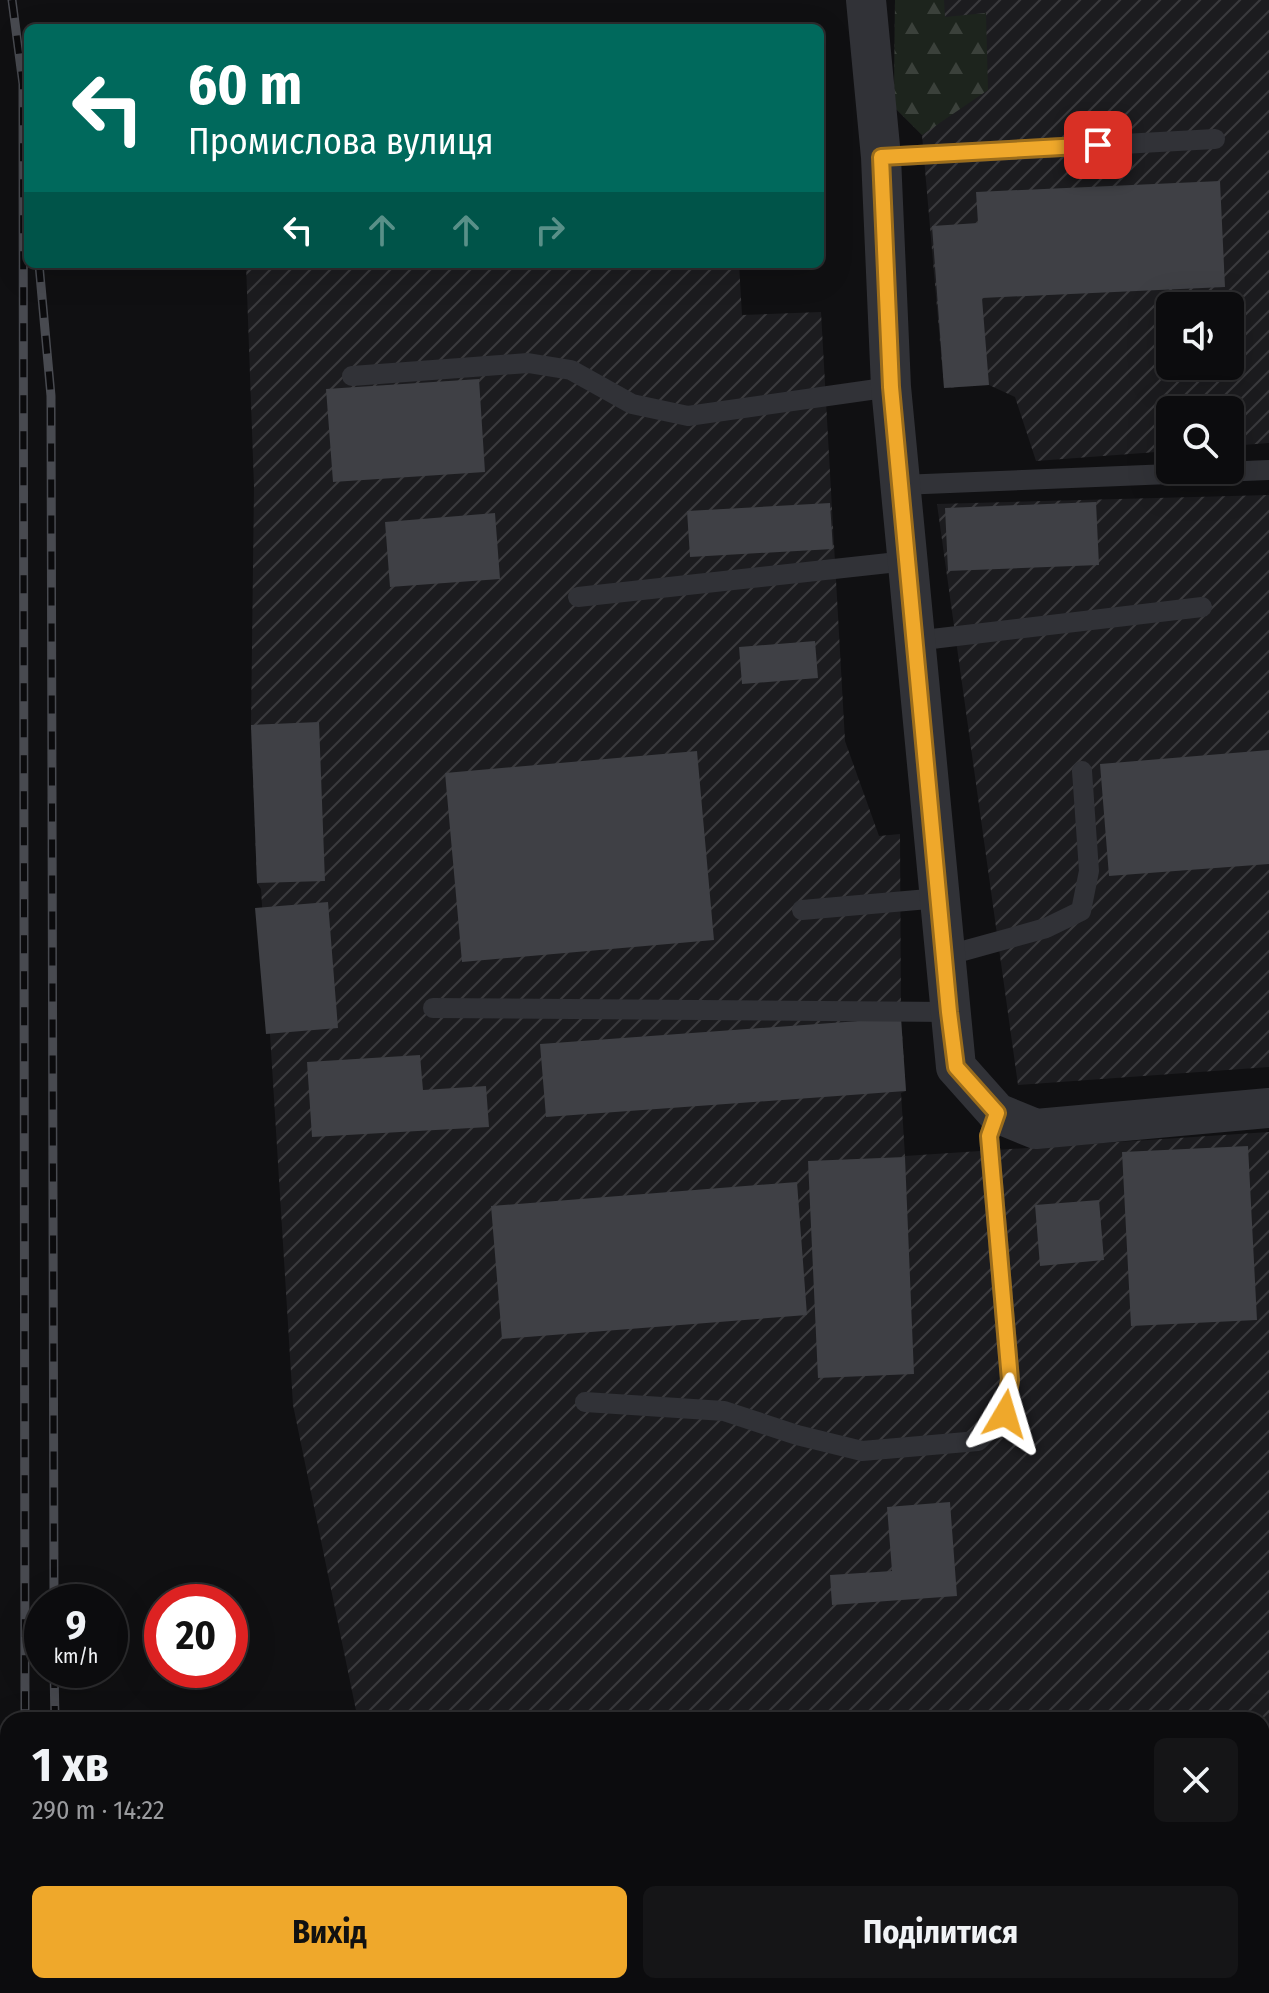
<!DOCTYPE html>
<html lang="uk">
<head>
<meta charset="utf-8">
<style>
	:root { --surface:#0c0c0e; --page:#151517; --text:#f1f3f6; --muted:#9a9b9e; --line:#2c2c2e; --accent:#efa82b }
	body { margin:0; font-family:"Fira Sans Condensed",sans-serif; background:var(--page); color:var(--text); height:100vh; display:flex; flex-direction:column; font-size:30px; white-space:nowrap }
	* { box-sizing:border-box; margin:0 }
	p { font-size:26px; color:var(--muted) }
	.icon { flex:none; width:44px; height:44px; fill:none; stroke:currentColor; stroke-width:2; stroke-linecap:round; stroke-linejoin:round }
	.map { position:relative; flex:1; overflow:hidden }
	.details { position:absolute; left:0px; top:1712px; width:1270px; height:282px; display:flex; flex-direction:column; background:var(--surface); border-radius:24px 24px 0 0; box-shadow:0 8px 32px #0002,0 0 0 2px var(--line) }
	.details>* { flex:none }
	.hud { position:absolute; left:24px; top:24px; width:800px; height:244px; border-radius:12px; box-shadow:0 8px 32px #0002,0 0 0 2px var(--line); background:#00695c; color:#fff; overflow:hidden }
	.tools { position:absolute; left:1156px; top:292px; display:grid; gap:16px }
	.tools a { display:grid; place-items:center; width:88px; height:88px; border-radius:12px; background:var(--surface); box-shadow:0 8px 32px #0002,0 0 0 2px var(--line); font-size:40px }
	.speed { position:absolute; left:24px; top:1584px; display:flex; gap:16px; font-size:40px; font-weight:700; text-align:center }
	.speed>* { display:grid; place-content:center; width:104px; height:104px; border-radius:50%; background:var(--surface); box-shadow:0 8px 32px #0002,0 0 0 2px var(--line); line-height:1 }
	.speed small { font-size:20px; font-weight:400 }
	.speed .limit { border:12px solid #d22; background:#fff; color:#111 }
	.pin { position:absolute; display:grid; place-items:center; width:68px; height:68px; color:#fff; margin:-34px; border-radius:16px; box-shadow:0 4px 12px #0006 }
	.me { position:absolute; width:88px; margin:-44px; rotate:7deg; stroke-linejoin:round; filter:drop-shadow(0 0 6px #0008) }
	.turn { display:flex; align-items:center; gap:28px; height:168px; padding:0 32px; font-size:36px }
	.turn .icon { width:104px; height:104px; stroke-width:2.5 }
	.turn b { display:block; font-size:56px; line-height:68px }
	.lanes { display:flex; align-items:center; height:76px; padding:0 32px; background:#0003; justify-content:center; gap:40px; direction:ltr }
	.lanes .off { opacity:.35 }
	.round { display:grid; place-items:center; flex:none; width:84px; height:84px; border-radius:12px; background:var(--page) }
	.head { display:flex; align-items:center; justify-content:space-between; height:136px; padding:0 32px }
	h1 { font-size:48px; font-weight:700; line-height:60px }
	.primary-button { display:flex; gap:16px; margin-top:auto; padding:16px 32px }
	.primary-button a { flex:1; height:92px; border-radius:12px; background:var(--accent); color:#111; font-size:32px; font-weight:700; line-height:92px; text-align:center }
	.primary-button a+a { background:var(--page); color:var(--text) }
	.map>svg:first-child { display:block }
	.industrial { fill:url(#industrial-furrows); fill-rule:evenodd }
	.forest { fill:url(#forest-firs) }
	.cemetery { fill:url(#cemetery-stones) }
	.building { fill:#3f4045 }
	.lines { fill:none; stroke-linecap:round; stroke-linejoin:round }
	.lane { stroke:#313237; stroke-width:20 }
	.street { stroke:#313237; stroke-width:40 }
	.rail-casing { stroke:#484a50; stroke-width:9 }
	.rail { stroke:#0b0b0d; stroke-width:6; stroke-dasharray:18; stroke-linecap:butt }
	.route-casing { stroke:#9b6d1c; stroke-width:20 }
	.route { stroke:#efa82b; stroke-width:14 }
</style>
</head>
<body>
<div class="map">
<svg width="1269" height="1993" viewBox="0 0 1269 1993">
	<defs>
		<pattern id="industrial-furrows" width="10" height="10" patternUnits="userSpaceOnUse" patternTransform="scale(2)"><rect width="10" height="10" fill="#1c1c1f"/><path d="M-1 1l2-2M0 10L10 0M9 11l2-2" fill="none" stroke="#3a3a3d"/></pattern>
		<pattern id="forest-firs" width="22" height="20" patternUnits="userSpaceOnUse" patternTransform="scale(2)"><rect width="22" height="20" fill="#1d241d"/><path d="M5 1l3.5 6h-7zM16 11l3.5 6h-7z" fill="#3b413b"/></pattern>
		<pattern id="cemetery-stones" width="16" height="16" patternUnits="userSpaceOnUse" patternTransform="scale(2)"><rect width="16" height="16" fill="#1d241d"/><path d="M2 7V4a2 2 0 0 1 4 0v3zM10 15v-3a2 2 0 0 1 4 0v3z" fill="#3b413b"/></pattern>
	</defs>
	<rect width="100%" height="100%" fill="#101012"/>
	<!-- industrial -->
	<path class="industrial" d="M895 0H1269V443L1230 446V410H1170V451L1036 461 1015 397 989 385 944 388 922 135 894 107ZM1170 306H1230V366H1170Z
		M246 264H739L742 315 821 312 845 741 879 836 900 834 901 1018 906 1091 901 1093 905 1156 1269 1132V1797L1262 1798V1720H358L293 1405 261 889 257 883 251 725 254 487Z
		M1269 495V1067L1018 1085 937 504Z"/>
	<!-- forest -->
	<path class="forest" d="M895 0H944L945 17 986 13 988 90 922 135 894 107Z"/>
	<!-- cemetery -->
	<path class="cemetery" d="M1269 1797V1993H189L204 1986H1262V1798Z"/>
	<!-- building -->
	<path class="building" d="M1220 181 1225 287 982 298 989 385 944 388 932 226 978 223 976 192Z
		M479 379 485 472 333 482 326 389Z
		M1096 502 1099 565 948 571 945 508Z
		M830 503 833 549 690 557 687 511Z
		M495 513 500 579 390 587 385 522Z
		M815 641 818 678 742 684 739 647Z
		M319 722 325 881 257 883 251 725Z
		M1269 750V864L1109 876 1100 764Z
		M697 751 714 940 462 962 445 773Z
		M328 902 338 1028 266 1034 255 908Z
		M901 1018 906 1091 546 1117 540 1044Z
		M420 1055 423 1090 486 1086 489 1127 312 1137 307 1062Z
		M1248 1146 1257 1320 1131 1326 1122 1152Z
		M905 1157 914 1374 818 1378 808 1161Z
		M797 1182 807 1315 502 1339 491 1206Z
		M1099 1200 1104 1260 1040 1266 1035 1205Z
		M950 1502 957 1596 832 1605 830 1575 892 1571 887 1507Z"/>
	<g class="lines">
		<!-- lane -->
		<path class="lane" d="M881 157 1215 139
			M352 376 528 363 571 370 632 404 688 416 891 387
			M900 485 1269 470
			M578 597 907 561
			M915 641 1202 607
			M802 910 940 898
			M945 956 1046 928 1081 911 1089 871 1082 771
			M433 1008 949 1012
			M585 1402 724 1411 797 1435 862 1451 978 1441 1005 1414 1010 1380 989 1136 997 1113
			M1262 1935 1269 1934
			M470 1986V1993
			M833 1986 834 1993
			M1172 1986 1173 1993
			M409 1993 419 1986"/>
		<!-- street -->
		<path class="street" d="M866 0 881 157 891 387 956 1067 997 1113 1036 1129 1269 1108
			M1262 1881 1269 1880
			M709 1986 714 1993
			M745 1993 759 1986"/>
		<defs>
			<path id="rail" d="M12 0 23 84 25 1720
				M39 264 51 396 54 1602
				M54 1670 55 1720
				M25 1986V1993
				M55 1986V1993"/>
		</defs>
		<!-- rail casing -->
		<use href="#rail" class="rail-casing"/>
		<!-- rail -->
		<use href="#rail" class="rail"/>
	</g>
	<g class="lines">
		<defs>
			<path id="route" d="M1005 1414 1010 1380 989 1136 997 1113 956 1067 949 1012 891 387 881 157 1098 145"/>
		</defs>
		<!-- route casing -->
		<use href="#route" class="route-casing"/>
		<!-- route -->
		<use href="#route" class="route"/>
	</g>
</svg>
<div class="tools">
<a><svg class="icon" aria-label="sound" viewBox="0 0 24 24"><path d="M4 9h4l5-4v14l-5-4H4zM17 9q2 3 0 6"/></svg></a>
<a><svg class="icon" aria-label="search" viewBox="0 0 24 24"><circle cx="10" cy="10" r="6"/><path d="M15 15l6 6"/></svg></a>
</div>
<div class="speed"><div>9<small>km/h</small></div><div class="limit">20</div></div>
<div class="pin" style="left:1098px;top:145px;background:#d93025"><svg class="icon" aria-label="arrive" viewBox="0 0 24 24"><path d="M6 21V4h12l-3 4 3 4H6"/></svg></div>
<svg class="me" style="left:1005px;top:1414px" viewBox="-20 -20 40 40"><path d="M0-17L14 15 0 8-14 15z" fill="#efa82b" stroke="#fff" stroke-width="4"/></svg>
<div class="hud">
<div class="turn"><svg class="icon" aria-label="left" viewBox="0 0 24 24"><path d="M17 20v-9H6M10 6l-5 5 5 5"/></svg><div><b>60 m</b>Промислова вулиця</div></div>
<div class="lanes"><svg class="icon" aria-label="left" viewBox="0 0 24 24"><path d="M17 20v-9H6M10 6l-5 5 5 5"/></svg><svg class="icon off" aria-label="ahead" viewBox="0 0 24 24"><path d="M12 20V5M6 11l6-6 6 6"/></svg><svg class="icon off" aria-label="ahead" viewBox="0 0 24 24"><path d="M12 20V5M6 11l6-6 6 6"/></svg><svg class="icon off" aria-label="right" viewBox="0 0 24 24"><path d="M7 20v-9h11M14 6l5 5-5 5"/></svg></div>
</div>
<section class="details">
<div class="head"><div><h1>1 хв</h1><p>290 m · 14:22</p></div><a class="round"><svg class="icon" aria-label="close" viewBox="0 0 24 24"><path d="M6 6l12 12M18 6L6 18"/></svg></a></div>
<div class="primary-button"><a>Вихід</a><a>Поділитися</a></div>
</section>
</div>
</body>
</html>
